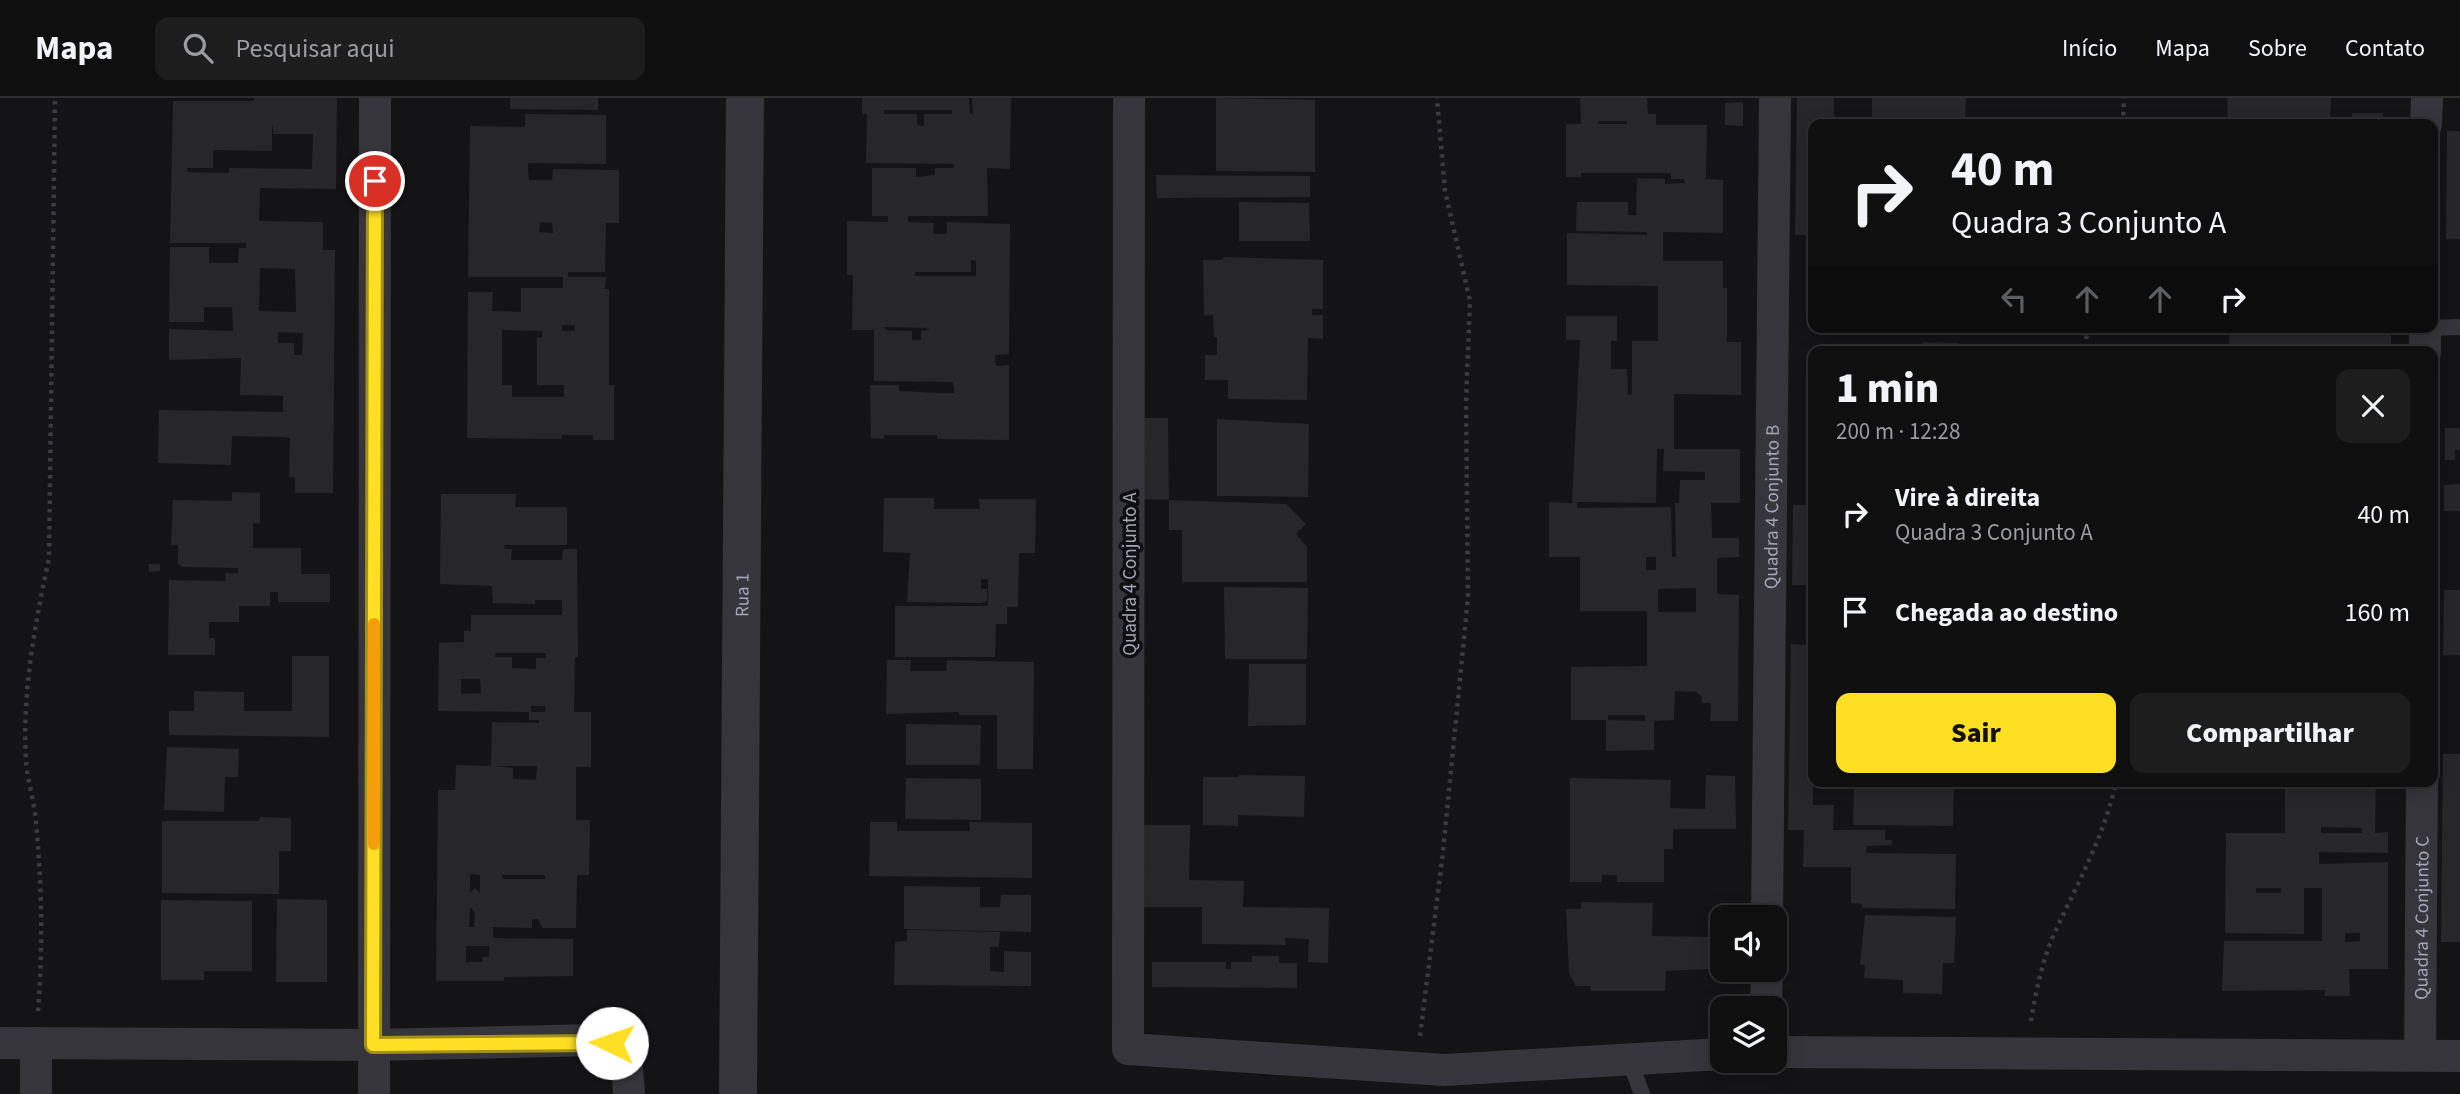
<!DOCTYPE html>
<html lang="pt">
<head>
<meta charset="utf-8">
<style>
	:root { --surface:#0f0f10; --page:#1d1d1e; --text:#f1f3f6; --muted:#9b9c9f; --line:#2f2f30; --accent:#ffdf23 }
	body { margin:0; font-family:"Source Sans 3",sans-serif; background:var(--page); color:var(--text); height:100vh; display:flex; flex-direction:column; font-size:26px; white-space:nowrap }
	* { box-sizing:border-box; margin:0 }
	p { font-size:23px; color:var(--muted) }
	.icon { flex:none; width:38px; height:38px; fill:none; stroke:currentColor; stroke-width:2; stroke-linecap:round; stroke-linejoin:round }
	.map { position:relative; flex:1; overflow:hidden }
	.details { position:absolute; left:1808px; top:248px; width:630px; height:441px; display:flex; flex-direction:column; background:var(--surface); border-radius:14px; box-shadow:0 4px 18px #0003,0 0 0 2px var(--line) }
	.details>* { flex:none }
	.hud { position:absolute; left:1808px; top:21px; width:630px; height:214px; border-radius:14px; box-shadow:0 4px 18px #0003,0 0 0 2px var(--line); background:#0f0f10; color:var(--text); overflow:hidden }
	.buttons { position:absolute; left:1710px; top:807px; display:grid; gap:14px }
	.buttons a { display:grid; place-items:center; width:77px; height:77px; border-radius:14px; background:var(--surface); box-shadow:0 4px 18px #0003,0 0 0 2px var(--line); font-size:35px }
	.pin { position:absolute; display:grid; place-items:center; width:60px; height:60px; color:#fff; margin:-30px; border:4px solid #fff; border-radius:50%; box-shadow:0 2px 7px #0007 }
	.me { position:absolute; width:77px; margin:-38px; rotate:273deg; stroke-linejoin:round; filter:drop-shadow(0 0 5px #0008) }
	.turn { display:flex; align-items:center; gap:24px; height:147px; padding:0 28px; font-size:32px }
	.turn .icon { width:91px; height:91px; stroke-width:2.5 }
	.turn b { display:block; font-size:49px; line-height:60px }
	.lanes { display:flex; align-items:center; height:66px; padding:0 28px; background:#0003; justify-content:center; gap:35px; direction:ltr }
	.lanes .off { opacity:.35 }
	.round { display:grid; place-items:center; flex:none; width:74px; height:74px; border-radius:14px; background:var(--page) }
	.head { display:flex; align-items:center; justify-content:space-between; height:119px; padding:0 28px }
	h1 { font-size:42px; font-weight:800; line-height:52px }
	.button { display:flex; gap:14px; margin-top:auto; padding:14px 28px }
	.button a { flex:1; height:80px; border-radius:14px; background:var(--accent); color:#111; font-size:28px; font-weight:800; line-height:80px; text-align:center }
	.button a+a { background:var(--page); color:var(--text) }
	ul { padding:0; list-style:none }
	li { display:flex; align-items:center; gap:21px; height:98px; padding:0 28px }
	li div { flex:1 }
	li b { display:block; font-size:26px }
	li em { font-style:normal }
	header { display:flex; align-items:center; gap:42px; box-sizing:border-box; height:98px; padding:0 35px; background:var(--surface); border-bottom:2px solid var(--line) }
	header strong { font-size:33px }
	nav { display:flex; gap:38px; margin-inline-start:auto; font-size:24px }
	.search { width:490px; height:63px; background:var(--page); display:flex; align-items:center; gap:18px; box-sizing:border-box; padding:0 24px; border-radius:14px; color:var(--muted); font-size:26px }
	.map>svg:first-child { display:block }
	.building { fill:#27272a; fill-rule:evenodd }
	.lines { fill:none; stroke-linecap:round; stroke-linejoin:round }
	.path { stroke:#3a3b43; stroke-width:4.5; stroke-dasharray:3.5 5; stroke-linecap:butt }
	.service { stroke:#35353b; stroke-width:16 }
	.minor { stroke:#35353b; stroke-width:32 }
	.tertiary { stroke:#35353b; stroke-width:38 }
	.route-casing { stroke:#a69117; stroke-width:18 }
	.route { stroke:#ffdf23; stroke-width:12 }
	.slow { stroke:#f59e0b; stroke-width:12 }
	.labels { text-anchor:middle; stroke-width:7; stroke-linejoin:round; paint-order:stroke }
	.street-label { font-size:19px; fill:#a4a6b8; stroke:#0f0f11 }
</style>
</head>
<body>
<header>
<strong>Mapa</strong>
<div class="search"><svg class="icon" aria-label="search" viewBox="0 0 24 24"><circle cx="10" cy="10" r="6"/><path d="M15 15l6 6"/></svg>Pesquisar aqui</div>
<nav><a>Início</a><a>Mapa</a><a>Sobre</a><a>Contato</a></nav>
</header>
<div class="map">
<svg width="2460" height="996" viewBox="0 0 2460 996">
	<rect width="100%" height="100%" fill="#141416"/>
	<!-- building -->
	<path class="building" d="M254 0H337L336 91 260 90 259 123 323 124V152H335L333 395H295V379H289L290 340 283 339 232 338 231 367 158 365 159 312 283 314V298L240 297 241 260 169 262V231L233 233 232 209H204V224H169L170 149H209V165H238L239 150H246V145H170L173 3H254ZM272 26 274 36H313L312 71 229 70V75L188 74 187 70H213V52L272 53ZM260 170 295 171 296 214 259 213ZM278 234 303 235 302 257H294V245H278Z
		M510 0H598V12L510 11Z
		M862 0H969L970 16H973L972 0H1011L1010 71 987 70 988 118H908V124L934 125 933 136H947V124L1010 126 1009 256 995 257 996 268 1009 267V342L937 341V337H884V341L871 340 870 287H899V293L940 295H954V288L952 284 874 283V232H852L853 177H847V123L888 124V118H872V70H916V79L935 77V70H954V66L866 65 867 16H862ZM884 12H952V16H924V28L917 27V16H884ZM971 162 976 163V178H915V174H971ZM885 229 928 230 929 232 921 233V242H912V233L885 232Z
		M1216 0 1315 2V74L1216 73Z
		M1580 0H1647L1648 16H1656V27H1707L1706 81 1723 82V135L1663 134V163H1723V190H1727V244H1741V297L1674 296V351H1740V405H1711L1712 440H1739V459L1717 460V496L1739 497 1738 623H1710L1711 605H1702V599L1696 594 1675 593 1674 622 1654 623V652L1606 653V622H1571V569L1647 568V513H1580V459H1549V404L1572 405 1580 242H1566V218H1617V243H1611V271H1627L1628 297 1632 296V243H1658V188L1567 187V135L1647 137V134L1576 133 1577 104H1628V117H1636L1637 80 1665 81V86L1685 85 1684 81H1671V75H1581V79H1566V26H1581ZM1599 23H1627V26H1598ZM1657 351H1664L1663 373 1705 374V382H1680L1679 405H1675L1676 459H1672L1671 409 1577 410V404L1656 405ZM1646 459H1656V472H1646ZM1696 490V514H1658V491ZM1608 617H1645V623L1608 622Z
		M1797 0H1834V26H1813V137H1795Z
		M1872 0H1966L1965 26H1872Z
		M2227 0H2331L2330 24 2228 26Z
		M1743 4V28L1725 27V5Z
		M2352 15H2383L2382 26H2352Z
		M525 16 606 17V66L528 65V71L529 82H552L553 71 619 72V125H606L605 174H568V179H606L605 191H609V287H614V342H593V337H562V341L467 340 468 194H493L492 213 521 214V190H563V179H468L470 28 525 29ZM540 124 552 125 553 135 539 134ZM562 227H575V233H562ZM502 232 542 233V240L537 239V287H564V299H512V287H502Z
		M2447 33H2460V141H2446Z
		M1156 77 1310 78V99L1157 100Z
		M1239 104 1309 105 1310 143H1239Z
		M1223 159 1323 162V211H1312V217H1323V241L1308 240 1307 302 1228 301V282H1205V257H1217V239H1214L1213 217H1204L1203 162H1223Z
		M2230 229H2391V254H2291V247L2229 246Z
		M1922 244 1958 245V254H1870V249H1922Z
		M1827 246H1844V254H1827Z
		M1808 289H1813V325H1808Z
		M1144 320H1168L1169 402 1144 401Z
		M1217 321 1309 326 1308 399 1217 398Z
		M2445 330H2460V352H2455V362H2445Z
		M2460 386V413H2444V387Z
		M232 394 260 395V425H253V450H301V476H330V504H278V494H270V508H239V524H209V540H215V557H168L169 482 226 483 225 475H238V470L183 469 178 466V447H171L173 402 232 403Z
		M441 396H516L515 409H567V447H504L505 451H512L511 462H562L563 451H577L578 559H575L574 614H591V669H576V722H590L589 777H577L576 830H542L538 821H532V830L493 829V840L573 841V878L504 879V883H436L438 692H455L456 667 491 668 492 624 539 625V622H529V614H545V608H531V614L438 613 439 545 464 544V533H471V517H562V502H535V506L493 505 492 488 440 486ZM496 555H546V560H536V571L512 570V559H495ZM461 581H480L481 595 461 596ZM494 668H537L536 682 513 681V670ZM470 776 480 777V795L475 790 470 795ZM502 777H545V781H502ZM470 809 475 815 474 829H469ZM466 848H489V859H482L483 864H466Z
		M884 400H934V411H980L979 401H1036L1035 455H1019L1018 509H1007V526H996L995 559H895V508H988V481H981V491H987V503L981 505 907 504 910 455 883 454Z
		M1169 402 1286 406 1306 426 1296 436 1307 449V484H1182V432H1169Z
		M1793 407H1813V487H1792Z
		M149 466H160V473L149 474Z
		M1224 489 1308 490 1307 561H1225Z
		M2444 492H2460V557H2443Z
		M1791 546 1813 547V707H1834L1833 732H1885V742H1892V747L1867 748 1866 755 1956 756 1955 811 1862 810V806L1851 805V769H1803L1804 732H1788Z
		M292 558H329V639L169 637V613H194V593L244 594V613H292Z
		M887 562H911L910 573H946L947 562 1034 564 1033 671H997V617H959V614L886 616Z
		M1249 566H1306V627L1248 628Z
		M906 626 981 627 980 667H906Z
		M167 649 239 651 238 679H225L224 714 164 712Z
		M2443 656H2460V844H2441Z
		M1239 677 1305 678 1304 719 1238 717V728L1203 727V679H1239Z
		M1706 677 1735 678 1736 731H1673V751H1664V784H1617V777H1602V784H1570V680L1671 682 1670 710 1705 711Z
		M906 680 981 681V722L905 721Z
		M1854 684H1954L1953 728 1853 727Z
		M2285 684H2376L2375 735 2388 734V755L2319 754V766L2388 764V871H2349L2350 898H2325V892L2222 893 2224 843H2322V790H2304V836L2225 835 2226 735H2285ZM2321 729 2362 730V735H2321ZM2256 790H2281V795H2256ZM2345 835H2360V843L2345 844Z
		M260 719 291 720V753H279V796L162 795V723H259Z
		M870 724H897V733H970L969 724 1032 725V780L869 778Z
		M1141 727H1190L1189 782 1244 783 1243 809 1329 810 1328 865 1308 864 1309 841 1285 840 1286 847 1202 846V809H1140Z
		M904 788 980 789V809H1000L1001 797H1031V834L904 831Z
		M277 801 327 802V884H276Z
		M161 802 252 803V873H204V882H161Z
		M1581 804 1653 805 1652 838 1710 839 1709 871 1666 873 1665 893H1591L1590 888H1576L1569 876 1566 811H1581Z
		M1865 817 1956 819 1954 865H1943L1942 896 1903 895V882L1864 880 1865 867H1860Z
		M907 832 1000 834 999 849H990V873L1004 874V853L1031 854V888L894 887 895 844 907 843Z
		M1252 858H1279V865H1297V890L1152 889V864H1226V871H1231V864H1252Z"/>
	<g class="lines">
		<!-- path -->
		<path class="path" d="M2123 26 2124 0
			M2086 229 2087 254
			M38 913C43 850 42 788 36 725 35 704 27 683 26 662 22 594 35 526 49 460L55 0
			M2031 923C2036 893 2042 862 2055 834 2078 784 2104 739 2116 684
			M1420 938 1443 754 1468 499 1466 304 1470 203 1445 93 1437 0"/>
		<!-- service -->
		<path class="service" d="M2425 230 2460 229
			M1629 961 1642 996"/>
		<!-- minor -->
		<g class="minor">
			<path d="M1129 0 1128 951 1445 972 1722 956"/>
			<path d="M2426 26 2427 0"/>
			<path d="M2425 254V229"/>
			<path id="s1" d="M1767 819 1775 0"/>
			<path d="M1766 910 1767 872"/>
			<path d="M0 945 373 947 593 942C627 946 627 965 629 996"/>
			<path d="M1774 954 2460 958"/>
			<path id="s2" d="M2420 956 2422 684"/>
			<path d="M36 996V945"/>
			<path d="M374 996 375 0"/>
		</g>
		<!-- tertiary -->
		<path class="tertiary" id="s3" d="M738 996 745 0"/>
	</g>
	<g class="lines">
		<defs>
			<path id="route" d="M375 83 373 947 612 945"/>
		</defs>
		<!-- route casing -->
		<use href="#route" class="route-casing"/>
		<!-- route -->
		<use href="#route" class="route"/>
		<!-- slow -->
		<path class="slow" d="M374 746V526"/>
	</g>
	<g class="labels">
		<!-- street labels -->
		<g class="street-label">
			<text dy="7" stroke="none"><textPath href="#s1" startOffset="410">Quadra 4 Conjunto B</textPath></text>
			<text transform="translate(1129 476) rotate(-90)" y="7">Quadra 4 Conjunto A</text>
			<text dy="7" stroke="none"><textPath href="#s3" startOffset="499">Rua 1</textPath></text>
			<text dy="7" stroke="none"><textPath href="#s2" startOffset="136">Quadra 4 Conjunto C</textPath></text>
		</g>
	</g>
</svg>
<div class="buttons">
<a><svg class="icon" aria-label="sound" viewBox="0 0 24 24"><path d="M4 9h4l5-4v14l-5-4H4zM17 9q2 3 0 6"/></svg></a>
<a><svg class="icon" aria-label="layers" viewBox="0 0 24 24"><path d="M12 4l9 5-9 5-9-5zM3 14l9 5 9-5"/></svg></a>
</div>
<div class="pin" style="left:375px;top:83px;background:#d93025"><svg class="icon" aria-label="arrive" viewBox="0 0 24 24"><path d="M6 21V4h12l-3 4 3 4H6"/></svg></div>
<svg class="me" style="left:612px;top:945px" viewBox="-20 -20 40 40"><circle r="19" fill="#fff"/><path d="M0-13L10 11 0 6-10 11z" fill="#ffdf23"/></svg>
<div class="hud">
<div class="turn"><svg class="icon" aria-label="right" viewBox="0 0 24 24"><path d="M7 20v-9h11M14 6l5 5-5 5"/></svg><div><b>40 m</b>Quadra 3 Conjunto A</div></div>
<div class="lanes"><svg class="icon off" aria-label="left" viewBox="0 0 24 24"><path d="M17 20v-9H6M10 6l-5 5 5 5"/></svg><svg class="icon off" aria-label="ahead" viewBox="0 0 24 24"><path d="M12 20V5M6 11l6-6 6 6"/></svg><svg class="icon off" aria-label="ahead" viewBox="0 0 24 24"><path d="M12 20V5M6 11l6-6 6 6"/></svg><svg class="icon" aria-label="right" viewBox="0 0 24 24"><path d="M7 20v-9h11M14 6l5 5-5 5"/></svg></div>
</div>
<section class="details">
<div class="head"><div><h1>1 min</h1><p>200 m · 12:28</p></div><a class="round"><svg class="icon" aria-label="close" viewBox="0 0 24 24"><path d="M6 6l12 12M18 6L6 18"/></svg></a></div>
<ul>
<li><svg class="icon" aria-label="right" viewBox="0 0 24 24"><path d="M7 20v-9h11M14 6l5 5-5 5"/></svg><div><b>Vire à direita</b><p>Quadra 3 Conjunto A</p></div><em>40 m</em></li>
<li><svg class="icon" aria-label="arrive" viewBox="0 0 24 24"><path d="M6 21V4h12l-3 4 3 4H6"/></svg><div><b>Chegada ao destino</b></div><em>160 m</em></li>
</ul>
<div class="button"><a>Sair</a><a>Compartilhar</a></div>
</section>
</div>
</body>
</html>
